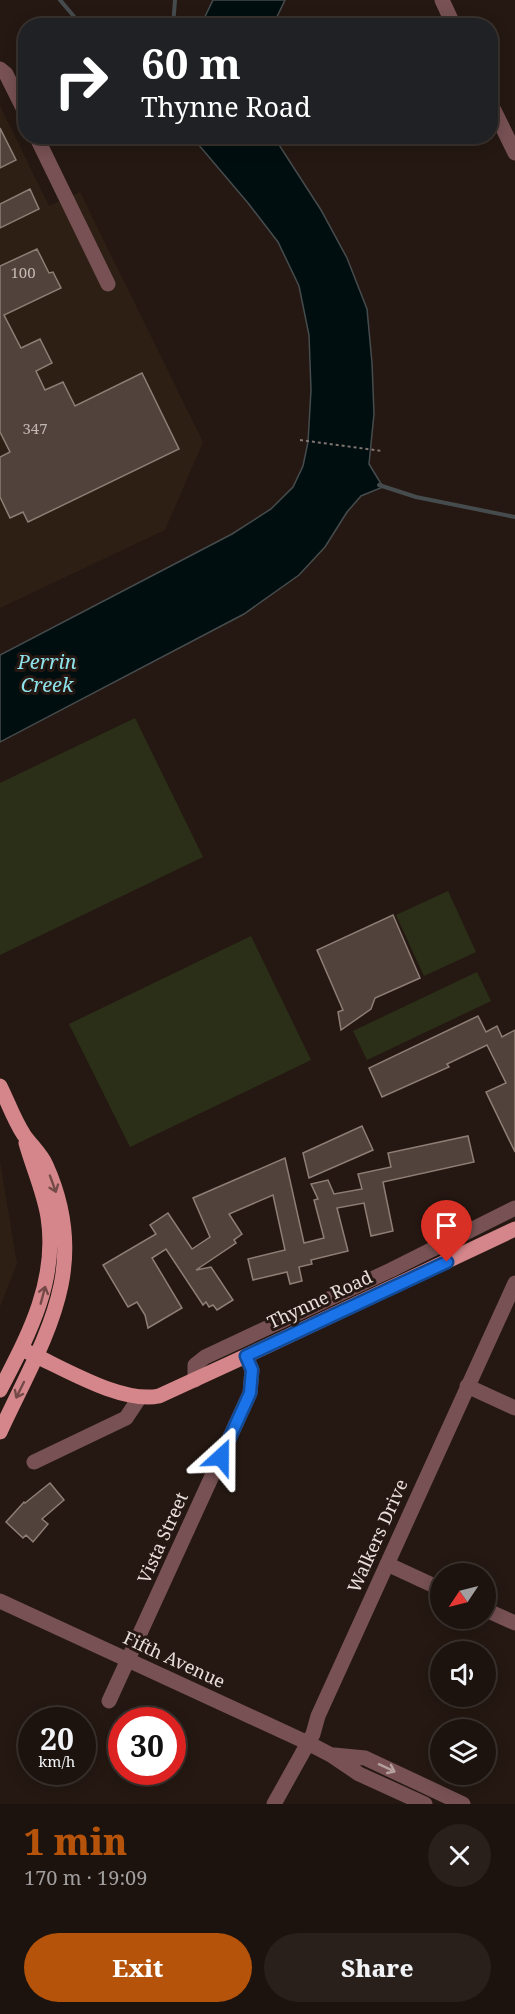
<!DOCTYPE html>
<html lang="en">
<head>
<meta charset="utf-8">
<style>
	:root { --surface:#1c120e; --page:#29201c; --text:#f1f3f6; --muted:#a09e9e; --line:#3a322e; --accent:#b45309 }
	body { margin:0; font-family:"Noto Serif",serif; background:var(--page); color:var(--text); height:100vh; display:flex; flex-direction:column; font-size:22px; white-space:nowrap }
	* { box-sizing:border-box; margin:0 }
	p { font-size:20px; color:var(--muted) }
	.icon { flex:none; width:33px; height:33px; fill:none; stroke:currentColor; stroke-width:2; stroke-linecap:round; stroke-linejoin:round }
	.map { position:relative; height:1804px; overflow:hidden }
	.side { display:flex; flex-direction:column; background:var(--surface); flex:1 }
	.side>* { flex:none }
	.banner { position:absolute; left:18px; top:18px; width:480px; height:126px; border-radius:24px; box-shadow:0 3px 15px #0003,0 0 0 2px var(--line); background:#202124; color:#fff; overflow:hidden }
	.needle { width:39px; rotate:235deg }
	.fabs { position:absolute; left:430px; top:1563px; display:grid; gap:12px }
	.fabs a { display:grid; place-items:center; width:66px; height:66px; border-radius:50%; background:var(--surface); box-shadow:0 3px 15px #0003,0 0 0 2px var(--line); font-size:30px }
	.speed { position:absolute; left:18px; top:1707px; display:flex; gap:12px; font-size:30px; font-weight:700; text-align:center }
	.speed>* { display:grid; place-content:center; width:78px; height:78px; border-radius:50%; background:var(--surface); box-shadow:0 3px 15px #0003,0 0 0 2px var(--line); line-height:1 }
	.speed small { font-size:15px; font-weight:400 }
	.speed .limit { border:9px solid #d22; background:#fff; color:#111 }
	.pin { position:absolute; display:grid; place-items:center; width:51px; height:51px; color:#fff; margin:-62px -26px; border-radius:50% 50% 50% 0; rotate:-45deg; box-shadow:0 0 6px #0007 }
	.pin .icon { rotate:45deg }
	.me { position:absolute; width:66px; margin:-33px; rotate:24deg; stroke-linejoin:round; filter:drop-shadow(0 0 4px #0008) }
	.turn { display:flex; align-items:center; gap:21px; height:126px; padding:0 24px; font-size:27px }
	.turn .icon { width:78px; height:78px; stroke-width:2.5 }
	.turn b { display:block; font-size:42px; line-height:51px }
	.round { display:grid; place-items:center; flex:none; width:63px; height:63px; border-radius:32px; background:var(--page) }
	.head { display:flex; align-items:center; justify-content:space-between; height:102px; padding:0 24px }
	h1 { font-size:36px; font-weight:800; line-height:45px; color:var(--accent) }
	.action { display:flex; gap:12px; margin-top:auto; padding:12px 24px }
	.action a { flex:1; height:69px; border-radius:36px; background:var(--accent); color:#fff; font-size:24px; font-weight:800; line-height:69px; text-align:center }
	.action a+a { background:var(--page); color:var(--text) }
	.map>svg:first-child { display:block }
	.industrial { fill:#2d1f14 }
	.green { fill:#2b2f18 }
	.water { fill:#000e10; stroke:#464c4d; stroke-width:1.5 }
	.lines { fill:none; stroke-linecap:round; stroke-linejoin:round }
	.stream { stroke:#464c4d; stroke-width:4 }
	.building { fill:#51423b; stroke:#8e7e76; stroke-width:1.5 }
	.path { stroke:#807570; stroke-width:2; stroke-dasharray:3 3; stroke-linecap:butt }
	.minor { stroke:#775153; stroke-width:15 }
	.major { stroke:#d4868a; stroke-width:15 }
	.oneway { stroke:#744a48 }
	.oneway2 { stroke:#b59f9d }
	.route-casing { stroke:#114b97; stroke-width:15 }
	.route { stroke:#1a73e8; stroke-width:10 }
	.labels { text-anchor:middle; stroke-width:6; stroke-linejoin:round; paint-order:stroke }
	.number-label { font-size:15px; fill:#c2b7b2 }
	.street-label { font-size:18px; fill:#e8deda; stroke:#251812 }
	.water-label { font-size:20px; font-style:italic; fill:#8ee3eb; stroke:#251812 }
</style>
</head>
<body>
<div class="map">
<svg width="515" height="1804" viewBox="0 0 515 1804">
	<rect width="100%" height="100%" fill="#251812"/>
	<!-- industrial -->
	<path class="industrial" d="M0 106 49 206 80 192 203 442 165 530 0 608Z
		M0 1162 17 1264 0 1307Z"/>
	<!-- green -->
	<path class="green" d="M135 718 203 857 0 955V783Z
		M448 891 476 952 424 976 396 915Z
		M251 936 311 1060 130 1147 69 1024Z
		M477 972 491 1001 367 1060 353 1031Z"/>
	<!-- water -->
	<path class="water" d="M213 0H285L273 25H201Z
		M192 137H274L321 210 347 258 367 309 372 363 374 414 369 464 383 487 361 496 347 512 325 547 299 575 244 614 0 742V655L232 534 271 509 293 487 303 466 308 442 311 390 309 335 299 286 278 242 248 203Z"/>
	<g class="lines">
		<!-- stream -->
		<path class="stream" d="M60 0 82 26
			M173 26 175 0
			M379 485 416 497 515 517"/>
	</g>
	<!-- building -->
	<path class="building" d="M0 128 16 160 0 168Z
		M30 189 39 209 0 228V204Z
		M37 249 49 273 53 272 61 288 4 315 21 348 40 339 52 363 36 371 45 390 63 382 75 406 142 373 179 449 28 522 23 512 10 518 0 497V457L10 452 0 432V266Z
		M393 915 420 978 375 998 371 1009 341 1030 338 1012 343 1010 317 950Z
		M478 1016 486 1032 497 1026 502 1037 515 1030V1152L486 1092 506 1083 487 1045 447 1064 449 1067 382 1097 369 1068Z
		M362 1126 373 1150 309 1178 303 1153Z
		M468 1136 474 1162 383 1182 393 1231 371 1236 364 1203 337 1208 348 1251 311 1260 312 1264 299 1267 302 1281 290 1284 287 1272 253 1280 248 1259 285 1250 273 1195 229 1214 242 1234 234 1240 236 1243 196 1270 211 1267 233 1300 217 1310 213 1305 209 1307 206 1302 203 1305 166 1249 152 1258 182 1308 148 1328 145 1315 137 1302 128 1307 103 1265 156 1234 150 1225 168 1213 192 1249 210 1237 193 1198 285 1158 304 1243 324 1238 314 1200 318 1199 311 1184 328 1180 334 1194 362 1189 358 1174 391 1167 388 1153Z
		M50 1483 64 1500 42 1519 48 1524 33 1542 26 1535 23 1538 6 1522 24 1502 25 1503Z"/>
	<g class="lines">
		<!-- path -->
		<path class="path" d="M300 440 382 451"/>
		<!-- minor -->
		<path class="minor" d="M442 0 454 26
			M0 69 6 74 26 114
			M490 102 515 153
			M36 136 108 284
			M195 1380V1365L205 1357 391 1270 515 1208
			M467 1386 515 1408
			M34 1462 126 1418 140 1397
			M387 1564 441 1589
			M0 1601 308 1743 331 1755 359 1774 425 1804
			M486 1610 515 1623
			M109 1701 250 1393 252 1370 246 1356
			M334 1755 365 1758 463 1804
			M274 1804 313 1734 318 1716 515 1283"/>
		<!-- major -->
		<path class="major" d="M0 1086C8 1102 14 1120 24 1135 31 1145 41 1154 46 1165 93 1269 43 1339 0 1432
			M21 1349C59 1365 119 1404 159 1396L246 1356 515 1229
			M0 1390C28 1336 58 1281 48 1217 44 1192 33 1168 26 1143"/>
	</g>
	<!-- one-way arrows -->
	<defs><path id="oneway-shaft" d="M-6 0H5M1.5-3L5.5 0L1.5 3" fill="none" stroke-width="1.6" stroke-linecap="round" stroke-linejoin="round" transform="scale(1.5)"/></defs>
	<g class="oneway">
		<use href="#oneway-shaft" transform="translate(53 1184) rotate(70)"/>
		<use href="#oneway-shaft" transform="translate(43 1295) rotate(-75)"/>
		<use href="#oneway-shaft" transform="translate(20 1390) rotate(116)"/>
	</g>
	<use class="oneway2" href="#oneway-shaft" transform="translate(387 1768) rotate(25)"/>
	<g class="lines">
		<defs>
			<path id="route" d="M221 1457 250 1393 252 1370 246 1356 447 1262"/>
		</defs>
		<!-- route casing -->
		<use href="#route" class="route-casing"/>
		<!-- route -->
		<use href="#route" class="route"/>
	</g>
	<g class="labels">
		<!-- number labels -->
		<g class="number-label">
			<text x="23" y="278">100</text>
			<text x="35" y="434">347</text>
		</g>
		<!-- street labels -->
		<g class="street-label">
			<text transform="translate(320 1300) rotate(-25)" y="6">Thynne Road</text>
			<text transform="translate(378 1536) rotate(-66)" y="6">Walkers Drive</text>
			<text transform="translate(163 1538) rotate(-66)" y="6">Vista Street</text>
			<text transform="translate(174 1660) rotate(25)" y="6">Fifth Avenue</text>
		</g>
		<!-- water labels -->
		<g class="water-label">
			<text x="47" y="669">Perrin<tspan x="47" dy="23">Creek</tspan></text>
		</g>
	</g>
</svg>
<div class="fabs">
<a><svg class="needle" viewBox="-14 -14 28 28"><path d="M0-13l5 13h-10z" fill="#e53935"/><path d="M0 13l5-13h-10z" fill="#a09e9e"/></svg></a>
<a><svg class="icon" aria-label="sound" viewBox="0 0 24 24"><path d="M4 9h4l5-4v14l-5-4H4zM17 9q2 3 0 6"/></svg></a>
<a><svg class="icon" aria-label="layers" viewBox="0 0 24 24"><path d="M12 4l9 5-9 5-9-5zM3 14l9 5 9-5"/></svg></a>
</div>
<div class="speed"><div>20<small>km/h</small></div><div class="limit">30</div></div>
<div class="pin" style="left:447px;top:1262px;background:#d93025"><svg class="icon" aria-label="arrive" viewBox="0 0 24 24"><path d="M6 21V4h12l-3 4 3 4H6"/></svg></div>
<svg class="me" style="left:221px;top:1457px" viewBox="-20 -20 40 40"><path d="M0-17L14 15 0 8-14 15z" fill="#1a73e8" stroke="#fff" stroke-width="4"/></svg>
<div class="banner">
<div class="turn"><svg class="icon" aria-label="right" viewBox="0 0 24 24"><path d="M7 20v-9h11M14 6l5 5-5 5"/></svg><div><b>60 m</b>Thynne Road</div></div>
</div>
</div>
<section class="side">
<div class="head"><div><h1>1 min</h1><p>170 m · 19:09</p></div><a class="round"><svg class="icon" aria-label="close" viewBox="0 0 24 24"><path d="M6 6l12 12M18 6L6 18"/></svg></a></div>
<div class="action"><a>Exit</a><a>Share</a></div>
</section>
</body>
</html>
